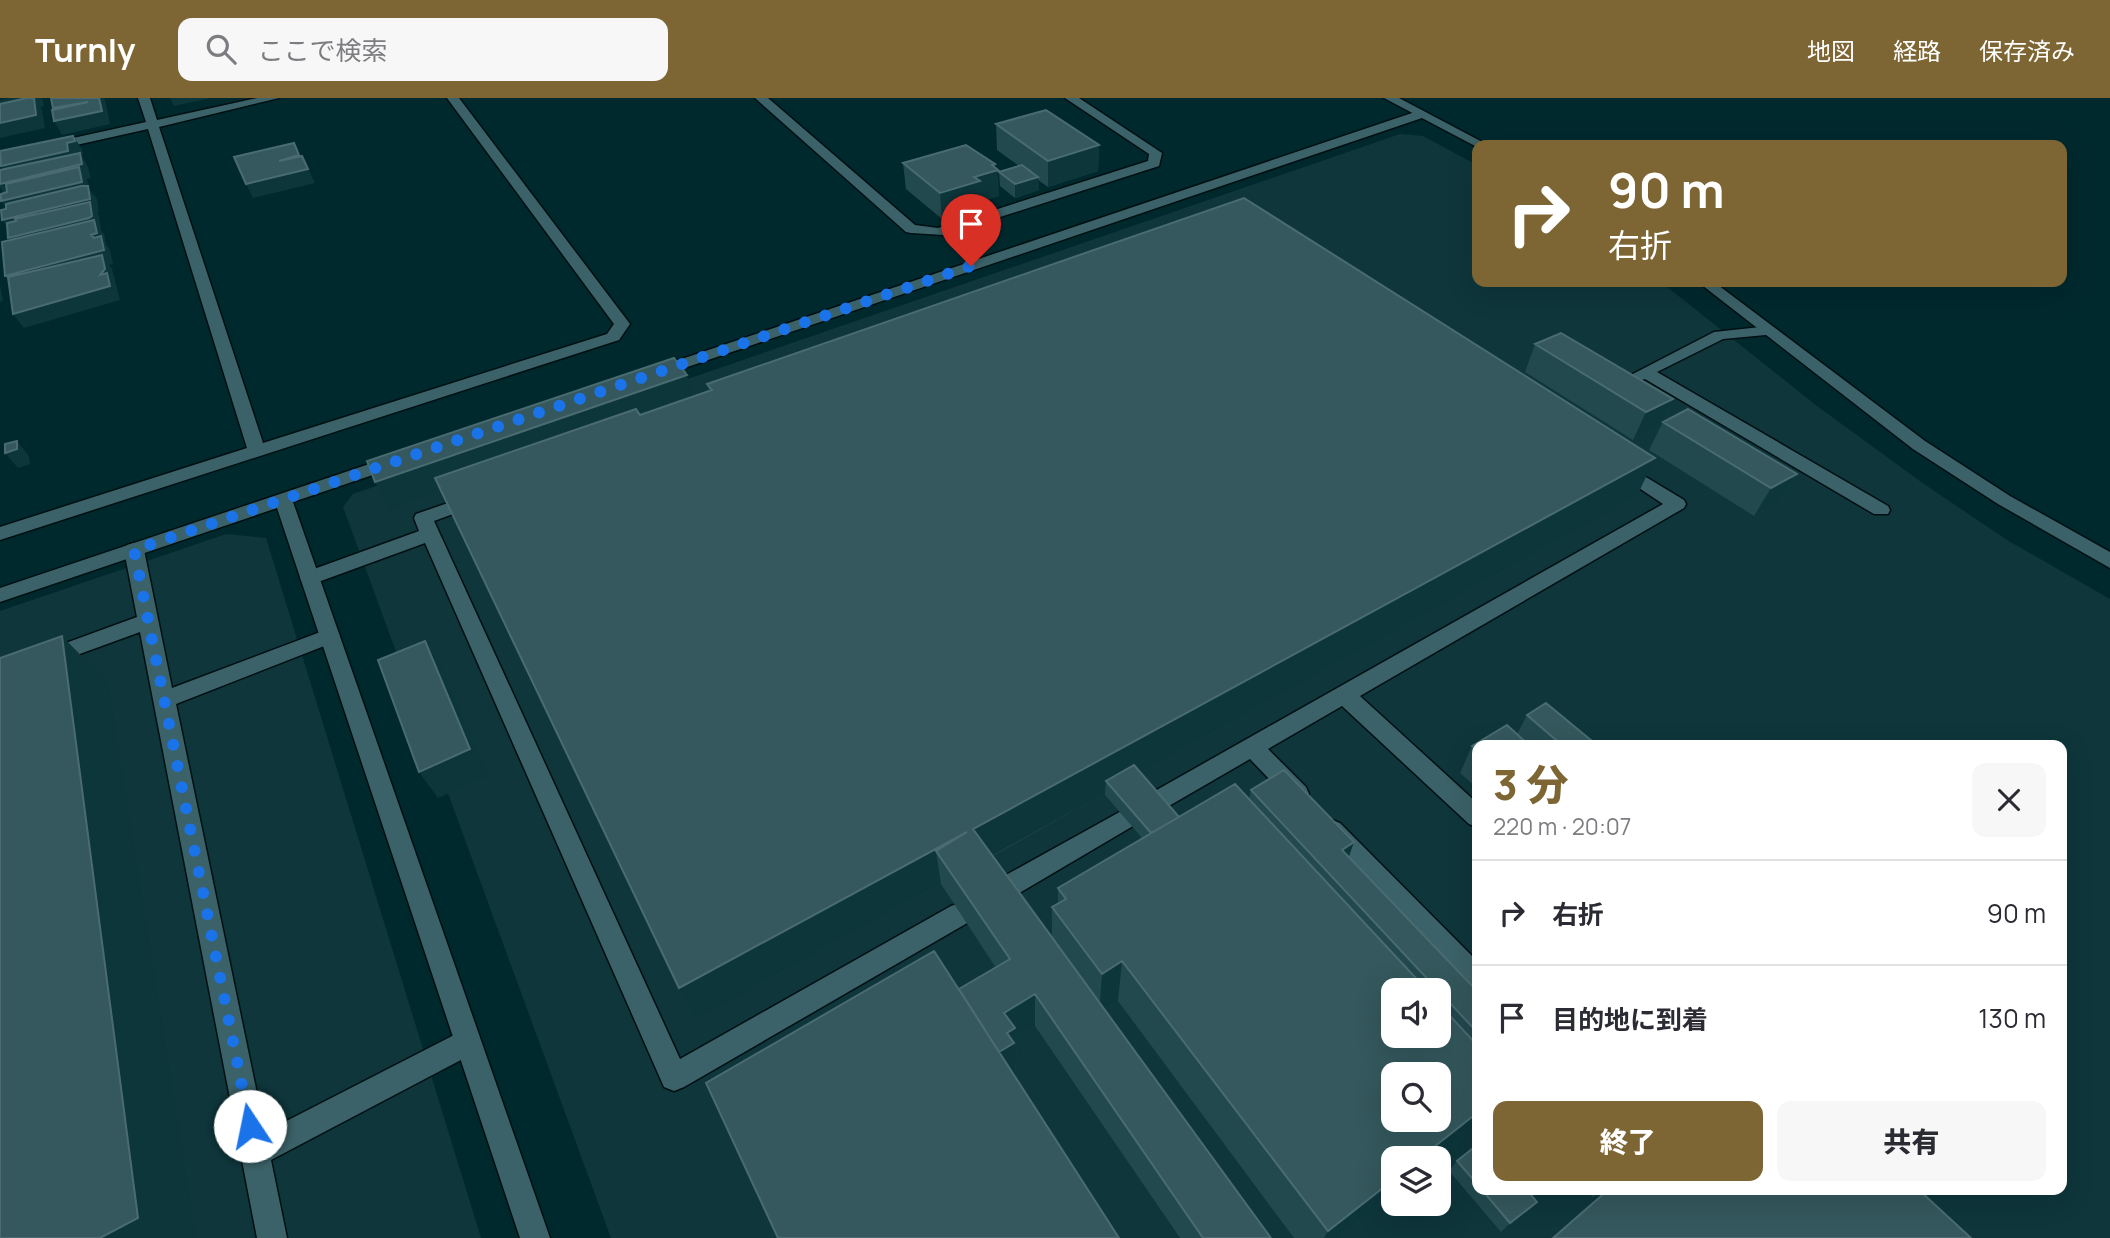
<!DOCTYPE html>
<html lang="ja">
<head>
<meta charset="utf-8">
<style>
	:root { --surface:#fff; --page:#f7f7f7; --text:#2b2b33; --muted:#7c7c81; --line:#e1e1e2; --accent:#7e6634 }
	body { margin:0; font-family:Manrope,"Noto Sans JP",sans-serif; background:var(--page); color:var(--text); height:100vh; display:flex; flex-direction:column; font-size:26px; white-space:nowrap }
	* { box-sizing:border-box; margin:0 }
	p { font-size:23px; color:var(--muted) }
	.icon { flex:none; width:38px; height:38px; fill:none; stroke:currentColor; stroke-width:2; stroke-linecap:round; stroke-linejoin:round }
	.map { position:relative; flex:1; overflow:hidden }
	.drawer { position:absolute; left:1472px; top:642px; width:595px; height:455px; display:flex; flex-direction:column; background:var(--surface); border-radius:14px; box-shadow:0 7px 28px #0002 }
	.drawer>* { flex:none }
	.top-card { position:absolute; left:1472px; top:42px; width:595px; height:147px; border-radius:14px; box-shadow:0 7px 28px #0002; background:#7e6634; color:#fff; overflow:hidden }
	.buttons { position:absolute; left:1381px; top:880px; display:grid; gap:14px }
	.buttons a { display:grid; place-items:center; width:70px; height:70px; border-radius:14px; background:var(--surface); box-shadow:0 7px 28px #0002; font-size:35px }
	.pin { position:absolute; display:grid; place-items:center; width:60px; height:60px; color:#fff; margin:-72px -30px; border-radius:50% 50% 50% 0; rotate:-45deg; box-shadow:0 0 7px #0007 }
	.pin .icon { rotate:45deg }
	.me { position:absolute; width:77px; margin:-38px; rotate:349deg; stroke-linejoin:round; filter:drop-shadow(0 0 5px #0008) }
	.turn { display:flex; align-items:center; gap:24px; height:147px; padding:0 21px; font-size:32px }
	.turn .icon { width:91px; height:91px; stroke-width:2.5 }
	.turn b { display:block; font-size:49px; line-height:60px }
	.round { display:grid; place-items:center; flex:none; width:74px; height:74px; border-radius:14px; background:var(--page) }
	.headline { display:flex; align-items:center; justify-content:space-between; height:119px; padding:0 21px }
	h1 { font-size:42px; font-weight:800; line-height:52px; color:var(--accent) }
	.primary-button { display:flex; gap:14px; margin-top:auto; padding:14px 21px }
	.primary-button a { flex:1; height:80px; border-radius:14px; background:var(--accent); color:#fff; font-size:28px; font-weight:800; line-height:80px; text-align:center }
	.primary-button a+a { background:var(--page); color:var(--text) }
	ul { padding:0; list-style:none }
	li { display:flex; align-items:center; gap:21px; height:105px; padding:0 21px; border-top:2px solid var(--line) }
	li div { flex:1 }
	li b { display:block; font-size:26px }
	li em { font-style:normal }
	header { display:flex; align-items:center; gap:42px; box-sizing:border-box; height:98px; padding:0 35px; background:var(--accent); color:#fff }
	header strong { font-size:33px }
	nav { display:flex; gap:38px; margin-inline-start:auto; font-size:24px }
	.search { width:490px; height:63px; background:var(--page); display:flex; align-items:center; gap:18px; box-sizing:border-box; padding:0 24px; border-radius:14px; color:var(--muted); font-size:26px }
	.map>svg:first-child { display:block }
	.built { fill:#0e363b; fill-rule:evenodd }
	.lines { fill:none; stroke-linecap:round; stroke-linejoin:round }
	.service-casing { stroke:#001012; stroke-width:3 }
	.minor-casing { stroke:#001012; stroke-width:3 }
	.tertiary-casing { stroke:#001012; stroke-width:3 }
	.service { fill:#3b6268; fill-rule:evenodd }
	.minor { fill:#3b6268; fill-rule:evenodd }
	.tertiary { fill:#3b6268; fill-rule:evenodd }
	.wall { fill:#22494e; fill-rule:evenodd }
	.shaded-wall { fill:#0d363b }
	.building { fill:#34585d; stroke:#4a6c71; stroke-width:2; fill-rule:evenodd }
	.route { stroke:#1a73e8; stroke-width:12; stroke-dasharray:0 21.6 }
</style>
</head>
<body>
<header>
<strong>Turnly</strong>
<div class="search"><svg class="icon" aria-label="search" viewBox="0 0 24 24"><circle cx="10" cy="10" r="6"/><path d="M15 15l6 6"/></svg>ここで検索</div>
<nav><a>地図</a><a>経路</a><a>保存済み</a></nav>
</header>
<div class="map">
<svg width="2110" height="1140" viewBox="0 0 2110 1140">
	<rect width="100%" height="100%" fill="#00292e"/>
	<!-- built -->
	<path class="built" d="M1400 36 1423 38 1477 67V184H1661L1817 308 1924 386 2007 442 2110 501V1140H611L343 409 353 396ZM1477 648H2062V1092H1477ZM1393 892H1438V938H1393ZM1393 976H1438V1022H1393ZM1393 1060H1438V1106H1393Z
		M226 436 266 440 481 1140H0V513Z"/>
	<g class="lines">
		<defs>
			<path id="service" d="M1770 228 1778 233 1776 236 1723 241 1657 274 1888 408 1890 412 1888 416H1874L1645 281 1635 284 1627 279 1714 234Z
				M1621 364 1684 402 1686 406 1684 410 1360 598 1477 705V729L1469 726 1342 608 1268 651 1306 689 1309 696 1306 703 1298 706 1290 703 1250 661 1162 712 1154 715 1146 712 1142 705 1146 698 1663 406 1615 374 1612 370Z
				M477 395 486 401 483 405 434 423 680 961 951 808 960 805 969 808 972 816 969 824 684 989 674 993 664 989 425 445 310 487 303 485 300 480 303 475 419 433 414 420 416 416Z
				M134 445 141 447 144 452 172 590 323 533 330 530 337 533 340 538 337 543 176 606 265 1034 458 935 468 931 478 935 481 944 478 953 271 1062 287 1140H257L140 534 0 585V569L137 519 124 452 127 447Z
				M1125 711 1133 714 1137 721 1133 728 1006 803 997 806 988 803 985 795 988 787Z
				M1332 722 1340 725 1477 863V893L1468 890 1324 739 1320 732 1324 725Z"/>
			<path id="minor" d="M138 0H150L157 22 257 0H279L159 29 263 345 607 236 614 226 447 0H459L630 226 619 242 0 442V429L247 350 148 31 0 64V56L146 24Z
				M755 0H768L915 127 938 130 1148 63 1149 56 1065 0H1079L1162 55 1159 68 944 137 911 135 906 134Z
				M1421 12 1427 16 1425 19 658 279 652 281 644 276 646 273Z
				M396 357 405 363 402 367 293 404 550 1140H520L277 410 0 504V490Z"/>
			<path id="tertiary" d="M1384 0H1399L1488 47H1477V49Z
				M1698 184H1714L1925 343 2010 398 2110 454V470L1998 406 1913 351Z"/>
		</defs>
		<!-- service casing -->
		<use href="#service" class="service-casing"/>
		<!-- minor casing -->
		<use href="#minor" class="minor-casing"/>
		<!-- tertiary casing -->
		<use href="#tertiary" class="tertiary-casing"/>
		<!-- service -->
		<use href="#service" class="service"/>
		<!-- minor -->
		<use href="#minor" class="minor"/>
		<!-- tertiary -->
		<use href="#tertiary" class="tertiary"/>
	</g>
	<!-- wall -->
	<path class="wall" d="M996 26 1099 47 1098 73 1048 89 1038 82 1039 92 1015 100 1000 88 999 74 1019 68 997 52Z
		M903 65 995 66 999 98 981 103V109L942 121 906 91Z
		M1535 246 1673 301 1660 329 1633 342 1525 274Z
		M707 286 1636 400 1141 675 1179 719 1249 701 1251 692 1354 744 1348 759 1477 893V1028L1437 1060H1393V1096L1338 1140H1294L1118 903 1105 912 1271 1140H1180L1035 928 1015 940 1017 961 1015 962 1016 976 959 891 996 870 941 786 697 922 442 394 391 412 709 293ZM1105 695V697L1142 740 1058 790V806L1052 809V839L993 758ZM1393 892H1438V938Z
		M1663 324 1797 376 1779 404 1754 418 1649 352Z
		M1527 617 1598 648H1477V690L1460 675 1472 648 1517 636Z
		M1477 1047V1092H1527V1113L1501 1134 1449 1073 1457 1063Z
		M1586 1092H1601L1593 1099Z"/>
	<!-- shaded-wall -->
	<path class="shaded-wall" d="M11 0H42L44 8 40 9 42 12 45 30 0 40V2Z
		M99 0H104L105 1 110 26 62 37 54 23 61 22 53 10Z
		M170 0H211L174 8Z
		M73 38 82 51 83 56 81 57 88 69 91 80 87 81 89 91 97 101 99 115H97L99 118 101 132 104 136 106 146 110 152 113 166 109 167 112 171 120 202 24 230 13 216 15 193 5 178 18 154 8 140 12 136 2 122 11 117 1 103 7 100 0 90V86L10 81 1 68 67 45Z
		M294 45 306 70 302 58 315 85 253 100 246 86Z
		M1099 47 1098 73 1048 89V63Z
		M995 66V72H998L999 98 981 103V109L942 121 940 95 974 79Z
		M1038 79 1039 92 1015 100V86Z
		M0 188 3 203 0 204Z
		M687 277 695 305 391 412 375 384Z
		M1673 301 1660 329 1633 342 1646 314Z
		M17 343 29 358 30 366 18 370 5 355Z
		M1655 360 1636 400 1112 691 1106 683 1105 695 977 766 973 731Z
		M1797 376 1779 404 1754 418 1771 390Z
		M62 538 108 585 196 1140H100Z
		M425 543 442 571 487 678 438 700 419 674Z
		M967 734 936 753 941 786 697 922 679 890Z
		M1354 744 1345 770 1342 752Z
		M1122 863 1118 903 1099 916 1102 876Z
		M1035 896V928L1015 940 1017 961 1015 962 1016 976 1000 985 997 955 1004 915Z
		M1477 1015V1028L1437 1060H1420Z
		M1393 1082V1096L1338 1140H1324L1328 1133Z
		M1537 1104 1527 1113 1501 1134 1510 1125Z"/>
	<!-- building -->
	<path class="building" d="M27 0H34L36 17 0 25V6Z
		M51 0H99L102 13 54 23 52 12 88 4 53 10Z
		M1046 12 1099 47 1048 63 996 26Z
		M73 38 75 43 67 45 68 53 1 68 0 53Z
		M294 45 299 57 279 63 302 58 308 71 246 86 234 59Z
		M966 47 995 66 992 67 998 72 974 79 980 83 940 95 903 65Z
		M80 55 82 66 0 86V72Z
		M1022 67 1038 79 1015 86 999 74Z
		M79 69 82 84 1 103V96L7 94 6 86Z
		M81 88H88L90 101 2 122 1 112 6 111V106Z
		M1244 100 1655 360 973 731 1271 1140H1203L1035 896 1004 915 1015 930 1007 935 1014 945 999 954 959 891 1010 861 936 753 967 734 679 890 435 380 636 311 640 317 712 292 707 286Z
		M90 104 92 118 89 120 8 140 7 125 16 123 15 121Z
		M94 122 97 135 91 137 94 140 101 138 104 152 5 178 2 144Z
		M102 157 105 171 100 177 107 175 110 188 13 216 8 179Z
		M1561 235 1673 301 1646 314 1535 246Z
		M674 260 687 277 375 384 367 363Z
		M1688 311 1797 376 1771 390 1663 324Z
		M17 343V351L5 355V346Z
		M62 538 138 1120 100 1140H0V560Z
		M425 543 470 651 419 674 378 562Z
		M1546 605 1598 648H1563L1527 617Z
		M1507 627 1530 648H1477V652L1472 648Z
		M1134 667 1179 719 1151 735 1106 683Z
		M1284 672 1354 744 1342 752 1477 893V934L1251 692Z
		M1235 686 1427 892H1393V938H1438V905L1477 947V1015L1420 1060H1393V1082L1328 1133 1122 863 1102 876 1052 809 1066 801 1058 790ZM1393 976H1438V1022H1393Z
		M934 853 1119 1140H778L706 985Z
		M1477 1047V1086L1457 1063Z
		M1482 1092H1527L1537 1104 1510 1125Z
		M1608 1092H1919L1971 1140H1553Z"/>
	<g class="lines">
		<!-- route -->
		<path class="route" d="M250 1028 134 452 971 168"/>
	</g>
</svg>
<div class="buttons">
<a><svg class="icon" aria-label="sound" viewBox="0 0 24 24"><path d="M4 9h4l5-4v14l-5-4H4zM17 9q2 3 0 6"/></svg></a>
<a><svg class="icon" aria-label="search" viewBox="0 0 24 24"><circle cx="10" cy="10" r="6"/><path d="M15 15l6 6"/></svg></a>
<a><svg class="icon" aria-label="layers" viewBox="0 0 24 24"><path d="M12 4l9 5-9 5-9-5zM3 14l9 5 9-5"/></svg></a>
</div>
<div class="pin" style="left:971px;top:168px;background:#d93025"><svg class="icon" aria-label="arrive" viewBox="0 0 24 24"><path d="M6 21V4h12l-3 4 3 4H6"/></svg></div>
<svg class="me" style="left:250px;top:1028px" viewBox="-20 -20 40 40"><circle r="19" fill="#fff"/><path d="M0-13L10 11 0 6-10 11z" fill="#1a73e8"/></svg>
<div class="top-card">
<div class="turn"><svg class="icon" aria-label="right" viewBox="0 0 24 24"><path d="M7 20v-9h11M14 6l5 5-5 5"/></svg><div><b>90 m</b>右折</div></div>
</div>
<section class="drawer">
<div class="headline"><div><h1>3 分</h1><p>220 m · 20:07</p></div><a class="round"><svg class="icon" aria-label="close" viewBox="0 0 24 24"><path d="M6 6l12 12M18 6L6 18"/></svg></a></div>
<ul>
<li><svg class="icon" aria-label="right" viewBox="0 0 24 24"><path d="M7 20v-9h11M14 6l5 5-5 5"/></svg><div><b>右折</b></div><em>90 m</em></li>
<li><svg class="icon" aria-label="arrive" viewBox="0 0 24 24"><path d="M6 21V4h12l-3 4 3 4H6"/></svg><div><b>目的地に到着</b></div><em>130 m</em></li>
</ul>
<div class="primary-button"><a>終了</a><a>共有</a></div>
</section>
</div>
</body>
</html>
